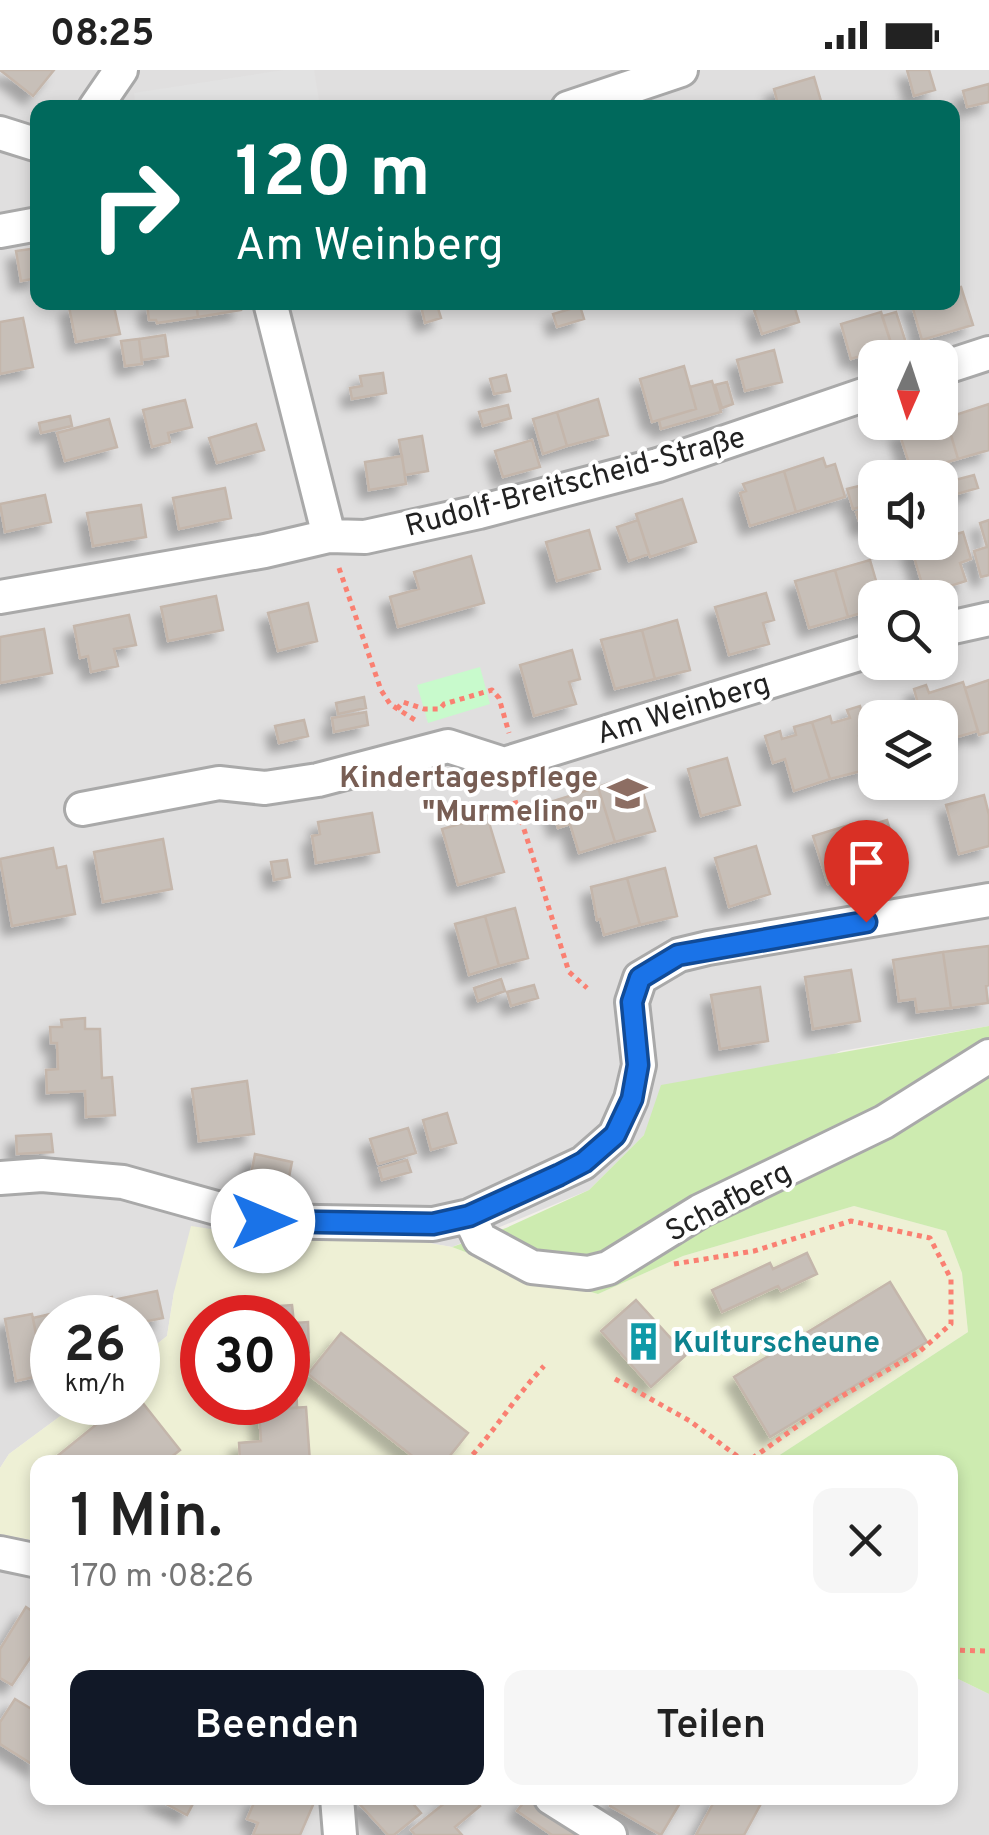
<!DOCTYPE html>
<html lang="de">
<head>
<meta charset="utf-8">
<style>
	:root { --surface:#fff; --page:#f6f6f6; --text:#222; --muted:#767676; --accent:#111827 }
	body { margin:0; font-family:Overpass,sans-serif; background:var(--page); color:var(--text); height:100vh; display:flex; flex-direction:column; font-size:38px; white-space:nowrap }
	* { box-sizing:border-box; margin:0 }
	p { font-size:32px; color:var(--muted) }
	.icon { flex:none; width:55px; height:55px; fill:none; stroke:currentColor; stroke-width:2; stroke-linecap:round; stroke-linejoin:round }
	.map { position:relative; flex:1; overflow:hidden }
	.drawer { position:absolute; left:30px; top:1385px; width:928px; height:350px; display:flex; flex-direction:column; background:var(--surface); border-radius:20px; box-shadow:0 5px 15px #0003 }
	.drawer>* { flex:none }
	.top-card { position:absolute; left:30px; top:30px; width:930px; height:210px; border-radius:20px; box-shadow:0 5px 15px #0003; background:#00695c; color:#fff; overflow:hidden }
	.needle { width:65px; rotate:183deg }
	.tools { position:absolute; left:858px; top:270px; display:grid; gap:20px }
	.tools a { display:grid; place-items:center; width:100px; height:100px; border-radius:20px; background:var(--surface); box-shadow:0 5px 15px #0003; font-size:50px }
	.speed { position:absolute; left:30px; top:1225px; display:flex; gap:20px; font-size:50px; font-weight:700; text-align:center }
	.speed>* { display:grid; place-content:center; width:130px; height:130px; border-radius:50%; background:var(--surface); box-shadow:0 5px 15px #0003; line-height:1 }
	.speed small { font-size:25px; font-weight:400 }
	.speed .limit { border:15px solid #d22; background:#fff; color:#111 }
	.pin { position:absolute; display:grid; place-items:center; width:85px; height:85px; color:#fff; margin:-102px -42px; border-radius:50% 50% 50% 0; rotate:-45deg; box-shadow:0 0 10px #0007 }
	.pin .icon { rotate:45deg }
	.me { position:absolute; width:110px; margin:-55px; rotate:90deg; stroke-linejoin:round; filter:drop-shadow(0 0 8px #0008) }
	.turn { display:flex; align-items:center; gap:35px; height:210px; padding:0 40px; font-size:45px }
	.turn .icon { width:130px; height:130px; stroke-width:2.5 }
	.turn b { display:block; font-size:70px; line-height:85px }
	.round { display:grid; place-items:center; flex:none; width:105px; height:105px; border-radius:20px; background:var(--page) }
	.head { display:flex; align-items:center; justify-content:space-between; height:170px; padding:0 40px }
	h1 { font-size:60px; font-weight:600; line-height:75px }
	.button { display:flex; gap:20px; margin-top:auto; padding:20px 40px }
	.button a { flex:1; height:115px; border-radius:20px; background:var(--accent); color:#fff; font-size:40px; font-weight:600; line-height:115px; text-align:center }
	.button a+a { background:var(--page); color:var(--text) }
	.status { display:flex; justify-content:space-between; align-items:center; height:70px; padding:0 50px; background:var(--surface); direction:ltr }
	.status svg { height:28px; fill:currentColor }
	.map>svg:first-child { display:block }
	.residential { fill:#e0dfdf; fill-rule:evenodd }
	.farmland { fill:#eef0d5; fill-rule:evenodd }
	.grass { fill:#cdebb0 }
	.park { fill:#c8facc }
	.parking { fill:#e2e2e2 }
	.building { fill:#c7bfb8; stroke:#c4b6ab; stroke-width:2.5; filter:url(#shadow) }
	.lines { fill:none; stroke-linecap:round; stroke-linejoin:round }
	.minor-casing { stroke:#a9a9a9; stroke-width:38 }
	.path { stroke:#fa8072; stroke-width:5; stroke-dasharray:5 5; stroke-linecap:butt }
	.minor { stroke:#fff; stroke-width:32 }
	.route-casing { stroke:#114b97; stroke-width:25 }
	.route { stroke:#1a73e8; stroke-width:18 }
	.labels { text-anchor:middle; stroke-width:8; stroke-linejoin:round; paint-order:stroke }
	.street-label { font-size:30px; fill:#222; stroke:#fff }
	.education-label { font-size:30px; font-weight:bold; fill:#785e54; stroke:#fff; text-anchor:end }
	.culture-label { font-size:30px; font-weight:bold; fill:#0d838f; stroke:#fff; text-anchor:start }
</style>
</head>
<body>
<div class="status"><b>08:25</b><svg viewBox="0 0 49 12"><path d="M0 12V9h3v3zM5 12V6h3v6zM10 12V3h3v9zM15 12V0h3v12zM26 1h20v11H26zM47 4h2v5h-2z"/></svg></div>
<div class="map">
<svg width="989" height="1765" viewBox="0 0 989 1765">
	<defs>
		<filter id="shadow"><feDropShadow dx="-9" dy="9" stdDeviation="5" flood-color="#0004"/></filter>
	</defs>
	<rect width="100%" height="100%" fill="#f2efe9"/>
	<!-- residential -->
	<path class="residential" d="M0 0H989V956L841 981 644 1065 589 1120 452 1177 400 1168 174 1222 167 1266 138 1289V1248H52V1332L78 1333 9 1384 0 1398ZM38 38H952V232H38ZM875 288H940V352H875ZM875 408H940V472H875ZM875 528H940V592H875ZM875 648H940V712H875Z
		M0 1464 37 1471 38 1728H950V1605L989 1624V1765H0Z"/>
	<!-- farmland -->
	<path class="farmland" d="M854 1136 946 1161 962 1203 968 1262 769 1392H38L37 1471 0 1464V1398L9 1384 78 1333 138 1332V1289L167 1266 174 1222 191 1156 265 1167 400 1168 452 1177 513 1200 598 1224 683 1186ZM202 1248H288V1332H202Z"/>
	<!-- grass -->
	<path class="grass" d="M989 956V1624L950 1605V1392H769L968 1262 962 1203 946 1161 854 1136 683 1186 598 1224 513 1200 452 1177 506 1158 589 1120 644 1065 661 1015Z"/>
	<!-- park -->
	<path class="park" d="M480 597 490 634 428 653 417 615Z"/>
	<!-- parking -->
	<path class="parking" d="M284 0H314L320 37H136L134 23Z"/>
	<!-- building -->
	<path class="building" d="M0 0H54L33 26Z
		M907 0H929L935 20 914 26Z
		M814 7 823 38H779L774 19Z
		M989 14V32L967 37 963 21Z
		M38 178V208L21 211 16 181Z
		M961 217 973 255 922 270 911 232H952V219Z
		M90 232H113L120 264 76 272 69 237Z
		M154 232H196L198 247 157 253 156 250H149L147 235Z
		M196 232H240L241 240 198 247Z
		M420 232H436L441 248 425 253Z
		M778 232H793L799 252 762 264 754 240Z
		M580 236 584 249 557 257 553 244Z
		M881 242 892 276 851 289 841 254Z
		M896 242 908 279 863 293 861 286 892 276 882 246Z
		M23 248 33 297 0 304V252Z
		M165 265 168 286 142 290 139 269Z
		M139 269 142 294 125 296 121 271Z
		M774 280 782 312 745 321 737 290Z
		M684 296 696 339 652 352 640 309Z
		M383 303 386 323 352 329 350 318 362 316 360 306Z
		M506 305 510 321 494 324 490 309Z
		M712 311 721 342 661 359 659 350 696 339 690 317Z
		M727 312 733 334 722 338 715 315Z
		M598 329 608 365 567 376 557 342Z
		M185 330 192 357 168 363 170 372 152 377 143 340Z
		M989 334V380L958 389 946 348Z
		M508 335 511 348 483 356 479 342Z
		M557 342 567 376 543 384 533 349Z
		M70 346 72 356 41 363 39 353Z
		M946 348 958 389 912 403 899 362 940 352Z
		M109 349 117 377 65 391 57 363Z
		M256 354 264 380 217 393 209 368Z
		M422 366 428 401 405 405 399 370Z
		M532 370 540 397 503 407 495 381Z
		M402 386 406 414 369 420 365 392Z
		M823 388 826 397 835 394 845 427 796 442 784 401Z
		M784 401 796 442 750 456 740 423 746 421 743 414Z
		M974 405 978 418 943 428 940 414Z
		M871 413 875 433 853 439 847 419Z
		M225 418 231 448 179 459 173 428Z
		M45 425 51 452 5 462 0 434Z
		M682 429 696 472 650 487 636 444Z
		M141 435 146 467 93 476 87 443Z
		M875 437V452L861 457 856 442Z
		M638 450 649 484 629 491 617 457Z
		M989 450V505L981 507 974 481 987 477 980 453Z
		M589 460 600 499 557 511 546 472Z
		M963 462 971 489 960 493 966 511 925 524 911 477 940 472V469Z
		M471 486 484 533 398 557 390 527 419 519 414 502Z
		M870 490 881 528H875V539L848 547 835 500Z
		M835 500 848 547 809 558 795 511Z
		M766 523 774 550 763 553 769 574 729 585 715 537Z
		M216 526 223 560 168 571 161 537Z
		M308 533 317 571 278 581 268 543Z
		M129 545 136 575 114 579 118 596 91 602 88 586 80 588 74 556Z
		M677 550 690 600 655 609 642 560Z
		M44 559 52 603 0 613V567Z
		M642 560 655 609 615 619 601 570Z
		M572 580 580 609 569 612 576 634 534 646 520 595Z
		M989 610V662L979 665 965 618Z
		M963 612 978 661 940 672V648H922L914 619 926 615 929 623Z
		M364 627 366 638 338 644 336 633Z
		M860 636 868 663 859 666 869 699 830 709 812 652 830 646 832 653 850 648 847 640Z
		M366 642 368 655 334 662 332 648Z
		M304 650 308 666 279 673 275 656Z
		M812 652 830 709 794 721 785 689 773 693 765 666 780 661 782 669 796 665 794 657Z
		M727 688 740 735 701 746 688 699Z
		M618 710 620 719 640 713 655 761 615 772 598 717Z
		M598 717 615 772 579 783 570 754 558 758 550 732Z
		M984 725 989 745V776L959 784 946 735Z
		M372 743 379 782 316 793 312 766 320 764 318 752Z
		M487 746 504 802 458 815 442 759Z
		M887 750 901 797 868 808 853 760Z
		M852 754 867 803 828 814 813 766Z
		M163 769 172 819 103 832 94 782Z
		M756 776 770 824 729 837 715 788Z
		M53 778 57 798 66 796 75 844 12 856 0 789Z
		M287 790 290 807 274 810 271 792Z
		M665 798 677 846 640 855 627 808Z
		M627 808 640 855 604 865 600 849 597 850 591 817Z
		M515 838 528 888 499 896 485 846Z
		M485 846 499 896 469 905 455 854Z
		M989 876V915L986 916 988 933 951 938 943 882Z
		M943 882 951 938 917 942 915 929 899 931 893 890Z
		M851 900 860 951 813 959 805 907Z
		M501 909 505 921 478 931 474 918Z
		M534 915 538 928 511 936 507 922Z
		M760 917 768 971 720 979 711 925Z
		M85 948V959H100L102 1008 112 1007 115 1045 86 1047 85 1021 47 1023 46 1000 58 999 57 973H51L50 957H62L61 950Z
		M247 1011 254 1064 199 1071 192 1019Z
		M447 1043 456 1073 431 1080 423 1050Z
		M408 1058 416 1083 378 1094 370 1069Z
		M51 1064 53 1082 17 1084 16 1066Z
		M255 1084 292 1092 285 1127 248 1119Z
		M407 1090 411 1102 382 1110 379 1098Z
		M807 1183 817 1204 781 1221 778 1216 722 1242 712 1220 770 1193 773 1199Z
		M890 1212 927 1272 770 1367 734 1307Z
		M157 1221 163 1248 138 1253V1248H116L113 1230Z
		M112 1227 116 1248H88L85 1232Z
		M636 1230 686 1285 651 1317 601 1261Z
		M292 1235 294 1253 308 1252 309 1282 295 1283 297 1338 259 1340 258 1332H288V1248H253L252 1238Z
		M85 1236 88 1248H52V1284L40 1287 33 1248Z
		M32 1244 44 1305 16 1311 5 1249Z
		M341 1263 468 1363 445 1392H420L308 1304Z
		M138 1327 180 1380 165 1392H50L124 1332H138Z
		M306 1337 310 1392H240L239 1373 261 1371 259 1340Z
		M26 1537 38 1545V1576L12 1615 0 1608V1579Z
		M15 1629 38 1643V1698L0 1674V1652Z
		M155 1728H196L187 1745Z
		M256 1728H316L300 1765H253L258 1753 247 1749Z
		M354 1728H408L421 1743 394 1765H388Z
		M451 1728H474L480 1736 455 1757 462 1765H415L411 1760Z
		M527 1728H545L599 1765H552L517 1741Z
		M615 1728H683L661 1765 610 1736Z
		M716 1728H764L744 1765H696Z"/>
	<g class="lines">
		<defs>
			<path id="minor" d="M95 38 121 0
				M568 38 681 0
				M0 63 38 75
				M0 161 38 154
				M270 232 329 466
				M940 299 989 283
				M0 527 265 481 329 466 365 467 479 442 658 395 875 321
				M940 560 989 549
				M82 739 219 713 265 718 318 710 448 676 504 694 875 579
				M0 1108 42 1105 123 1112 263 1151 433 1154 469 1146 583 1093 615 1065 631 1029 639 995 632 932 640 908 679 885 708 878 989 830
				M469 1146 480 1169 532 1197 588 1203 608 1198 700 1141 884 1052 989 986
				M0 1483 38 1491
				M337 1728 340 1765
				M551 1728 610 1765"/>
		</defs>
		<!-- minor casing -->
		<use href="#minor" class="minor-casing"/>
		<!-- path -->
		<path class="path" d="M339 498 381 620 390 634 418 652
			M397 639 403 632 424 639H440L444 634 492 620 499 628 509 663
			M512 721 569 902 587 918
			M674 1194 754 1181 851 1151 930 1168 951 1209V1254L919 1282 830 1333 747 1392
			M615 1309 690 1351 745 1392
			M466 1392C494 1362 515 1327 544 1296
			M950 1580 989 1581"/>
		<!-- minor -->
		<use href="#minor" class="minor"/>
	</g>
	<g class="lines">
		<defs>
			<path id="route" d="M263 1151 433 1154 469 1146 559 1105 584 1092 615 1065 632 1029 638 995 632 932 640 908 678 885 866 852"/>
		</defs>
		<!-- route casing -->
		<use href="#route" class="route-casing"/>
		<!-- route -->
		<use href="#route" class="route"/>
	</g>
	<!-- icons -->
	<defs>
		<symbol id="school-bare" viewBox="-9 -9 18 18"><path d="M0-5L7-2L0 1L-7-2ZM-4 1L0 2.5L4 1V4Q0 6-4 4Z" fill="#8d6e63" stroke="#fff" stroke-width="2.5" paint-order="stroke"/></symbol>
		<symbol id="building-bare" viewBox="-9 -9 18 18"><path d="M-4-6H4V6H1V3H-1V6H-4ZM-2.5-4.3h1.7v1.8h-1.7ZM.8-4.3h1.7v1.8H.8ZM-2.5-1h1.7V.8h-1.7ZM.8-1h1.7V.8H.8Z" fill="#0f9aa8" stroke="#fff" stroke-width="2.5" paint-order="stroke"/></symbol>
	</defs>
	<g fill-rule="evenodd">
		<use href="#school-bare" x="600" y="696" width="55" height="55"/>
		<use href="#building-bare" x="616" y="1244" width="55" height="55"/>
	</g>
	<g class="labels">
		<!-- street labels -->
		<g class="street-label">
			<text transform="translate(575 411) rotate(-15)" y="10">Rudolf-Breitscheid-Straße</text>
			<text transform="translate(683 638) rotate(-17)" y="10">Am Weinberg</text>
			<text transform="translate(728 1131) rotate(-28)" y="10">Schafberg</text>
		</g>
		<!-- education labels -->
		<g class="education-label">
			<text x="598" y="717">Kindertagespflege<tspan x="598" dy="34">"Murmelino"</tspan></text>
		</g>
		<!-- culture labels -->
		<g class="culture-label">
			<text x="673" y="1282">Kulturscheune</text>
		</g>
	</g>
</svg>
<div class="tools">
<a><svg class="needle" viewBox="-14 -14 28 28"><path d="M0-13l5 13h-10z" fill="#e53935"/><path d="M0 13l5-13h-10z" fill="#767676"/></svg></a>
<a><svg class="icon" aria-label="sound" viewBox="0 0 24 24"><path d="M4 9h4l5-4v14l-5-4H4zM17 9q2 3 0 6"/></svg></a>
<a><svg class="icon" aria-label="search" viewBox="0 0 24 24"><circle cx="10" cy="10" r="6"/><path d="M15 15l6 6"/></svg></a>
<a><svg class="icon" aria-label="layers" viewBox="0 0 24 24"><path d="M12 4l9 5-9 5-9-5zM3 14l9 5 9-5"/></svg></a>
</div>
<div class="speed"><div>26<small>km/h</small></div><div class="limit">30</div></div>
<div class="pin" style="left:866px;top:852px;background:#d93025"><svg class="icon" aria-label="arrive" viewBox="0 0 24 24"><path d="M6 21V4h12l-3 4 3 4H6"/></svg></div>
<svg class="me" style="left:263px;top:1151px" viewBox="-20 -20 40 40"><circle r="19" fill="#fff"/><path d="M0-13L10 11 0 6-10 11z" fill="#1a73e8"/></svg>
<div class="top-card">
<div class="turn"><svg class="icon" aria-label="right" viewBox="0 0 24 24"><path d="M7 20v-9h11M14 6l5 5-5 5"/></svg><div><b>120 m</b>Am Weinberg</div></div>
</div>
<section class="drawer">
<div class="head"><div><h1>1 Min.</h1><p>170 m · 08:26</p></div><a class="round"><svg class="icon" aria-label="close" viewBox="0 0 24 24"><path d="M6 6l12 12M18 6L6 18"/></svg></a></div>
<div class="button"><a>Beenden</a><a>Teilen</a></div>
</section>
</div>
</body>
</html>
